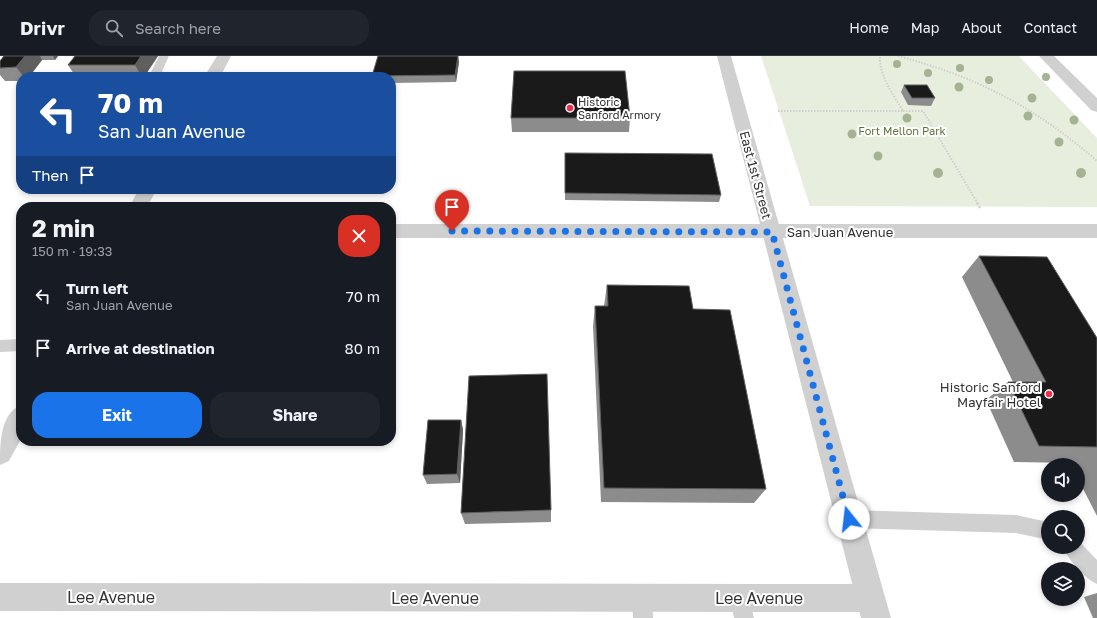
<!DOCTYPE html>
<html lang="en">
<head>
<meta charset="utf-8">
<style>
	:root { --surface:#171b24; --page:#20242c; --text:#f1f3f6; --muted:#9ea1a6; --line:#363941; --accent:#1a73e8 }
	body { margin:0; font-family:"Golos Text",sans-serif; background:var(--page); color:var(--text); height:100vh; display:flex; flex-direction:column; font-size:15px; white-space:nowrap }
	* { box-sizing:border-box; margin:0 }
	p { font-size:13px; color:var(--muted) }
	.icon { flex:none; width:22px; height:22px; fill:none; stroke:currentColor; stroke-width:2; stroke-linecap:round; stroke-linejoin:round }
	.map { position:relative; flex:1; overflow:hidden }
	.sheet { position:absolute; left:16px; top:146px; width:380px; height:244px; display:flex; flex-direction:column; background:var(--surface); border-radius:16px; box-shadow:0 2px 6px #0003 }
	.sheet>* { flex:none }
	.guide { position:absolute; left:16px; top:16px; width:380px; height:122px; border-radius:16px; box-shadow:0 2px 6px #0003; background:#1a4fa0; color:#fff; overflow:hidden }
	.tools { position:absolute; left:1041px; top:402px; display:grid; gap:8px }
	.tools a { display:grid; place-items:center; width:44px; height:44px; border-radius:50%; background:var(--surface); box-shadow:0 2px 6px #0003; font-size:20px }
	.pin { position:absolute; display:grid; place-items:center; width:34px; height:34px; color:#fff; margin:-41px -17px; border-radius:50% 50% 50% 0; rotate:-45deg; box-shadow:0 0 4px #0007 }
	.pin .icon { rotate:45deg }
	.me { position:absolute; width:44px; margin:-22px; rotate:344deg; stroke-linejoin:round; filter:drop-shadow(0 0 3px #0008) }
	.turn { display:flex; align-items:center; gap:14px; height:84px; padding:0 16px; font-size:18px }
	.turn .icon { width:52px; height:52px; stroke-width:2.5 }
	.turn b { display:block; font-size:28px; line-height:34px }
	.then { display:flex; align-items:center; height:38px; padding:0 16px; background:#0003; gap:8px; font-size:15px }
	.round { display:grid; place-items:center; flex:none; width:42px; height:42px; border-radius:16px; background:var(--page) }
	.head { display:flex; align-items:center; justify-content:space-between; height:68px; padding:0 16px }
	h1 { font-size:24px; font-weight:700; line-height:30px }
	.button { display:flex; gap:8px; margin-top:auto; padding:8px 16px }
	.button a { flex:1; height:46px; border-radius:16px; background:var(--accent); color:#fff; font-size:16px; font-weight:700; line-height:46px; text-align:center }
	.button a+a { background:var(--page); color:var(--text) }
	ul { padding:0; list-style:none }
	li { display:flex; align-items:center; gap:12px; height:52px; padding:0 16px }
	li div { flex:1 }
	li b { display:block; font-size:15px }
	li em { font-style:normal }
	header { display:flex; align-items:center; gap:24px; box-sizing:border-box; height:56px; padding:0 20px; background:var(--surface); border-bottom:1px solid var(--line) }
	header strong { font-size:19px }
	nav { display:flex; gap:22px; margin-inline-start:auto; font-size:14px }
	.search { width:280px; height:36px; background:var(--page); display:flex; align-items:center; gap:10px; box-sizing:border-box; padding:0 14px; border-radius:16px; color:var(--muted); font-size:15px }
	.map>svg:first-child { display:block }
	.green { fill:#e8eede }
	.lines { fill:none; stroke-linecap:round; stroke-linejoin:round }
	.path-far1 { stroke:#d0d0d0; stroke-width:2; stroke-dasharray:1.5 1.5; stroke-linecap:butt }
	.path { stroke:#d0d0d0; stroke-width:2.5; stroke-dasharray:2 2; stroke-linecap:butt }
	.service { fill:#d0d0d0; fill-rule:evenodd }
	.minor { fill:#d0d0d0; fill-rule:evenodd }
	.tertiary { fill:#d0d0d0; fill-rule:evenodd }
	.tree { fill:#a5b393 }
	.wall { fill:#8c8c8c }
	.shaded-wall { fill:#5f5f5f }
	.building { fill:#1a1a1a; stroke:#5f5f5f }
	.route { stroke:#1a73e8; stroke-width:7; stroke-dasharray:0 12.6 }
	.poi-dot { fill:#f6294f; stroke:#fff; stroke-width:1.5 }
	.labels { text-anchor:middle; stroke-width:4; stroke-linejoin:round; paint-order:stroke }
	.far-poi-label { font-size:11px; fill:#333; stroke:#fff; text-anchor:start }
	.far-park-label { font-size:11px; fill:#5c743a; stroke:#fff }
	.street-label { font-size:13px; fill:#333; stroke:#fff }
	.poi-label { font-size:13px; fill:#333; stroke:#fff; text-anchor:end }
	.near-street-label { font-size:16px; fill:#333; stroke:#fff }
</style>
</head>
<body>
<header>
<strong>Drivr</strong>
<div class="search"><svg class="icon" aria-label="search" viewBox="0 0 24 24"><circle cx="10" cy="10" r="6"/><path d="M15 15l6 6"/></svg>Search here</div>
<nav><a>Home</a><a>Map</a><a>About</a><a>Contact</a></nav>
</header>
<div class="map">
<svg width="1097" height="562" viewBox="0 0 1097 562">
	<rect width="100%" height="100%" fill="#fff"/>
	<!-- green -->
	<path class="green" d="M761 0H1019L1097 82V151L810 150Z"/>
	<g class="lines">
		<!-- path-far1 -->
		<path class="path-far1" d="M898 0C977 21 1035 51 1097 105
			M778 55H903C893 38 879 20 880 0
			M903 55H923L978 148"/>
		<!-- path -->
		<path class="path" d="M977 147 980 152"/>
		<!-- service -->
		<path class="service" d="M159 0H169L162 15 172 21H156L151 16Z
			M21 283V295L0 296V284Z
			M849 454 1016 459 1048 466V484L1016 477 849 472 843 469 840 463 843 457Z
			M1078 484 1097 504V528C1085 523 1068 503 1063 491H1078Z
			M642 532 649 535 652 542 653 562H633L632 542 635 535Z
			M740 532 747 535 754 562H734L730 542 733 535Z"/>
		<!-- minor -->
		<path class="minor" d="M391 168H1097V182H391Z
			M0 527 870 528 880 532 884 542 880 552 870 556 0 555Z"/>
		<!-- tertiary -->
		<path class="tertiary" d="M217 0H231L220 21H204Z
			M717 0H731L891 562H861Z
			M1039 0H1054L1097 42V56L1091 54Z
			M139 133H157L147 151H129Z
			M21 349V383L9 405 0 409C0 387 0 358 21 349Z"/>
	</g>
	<!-- trees -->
	<g class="tree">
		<circle cx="897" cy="8" r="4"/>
		<circle cx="960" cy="12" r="4"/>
		<circle cx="928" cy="17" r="4"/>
		<circle cx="1046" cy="21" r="4"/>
		<circle cx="989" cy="24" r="4"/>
		<circle cx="959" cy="31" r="4.5"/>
		<circle cx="1032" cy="42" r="4.5"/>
		<circle cx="1028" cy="60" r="4.5"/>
		<circle cx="907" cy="62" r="4.5"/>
		<circle cx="1074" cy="64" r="4.5"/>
		<circle cx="852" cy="78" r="4.5"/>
		<circle cx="1059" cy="86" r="4.5"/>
		<circle cx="878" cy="100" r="4.5"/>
		<circle cx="938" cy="117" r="5"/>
		<circle cx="1081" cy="117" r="5"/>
	</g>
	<!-- wall -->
	<path class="wall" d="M4 0H58L55 4H42L29 21H21V25H5L0 19V5Z
		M158 0 144 21H76L68 9Z
		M378 0H458L459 6 456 26 391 27V21H372V20Z
		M904 29 935 42 931 50 908 49 901 36Z
		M511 62H630L629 76H512Z
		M565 97 721 139 719 146 565 144Z
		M979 200 1097 282V460L1078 423V409H1071L1070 407 1014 406 986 344 1008 326H1013L962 221Z
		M607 229 693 253 766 433 754 447 601 446 593 270 595 250H604Z
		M461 364 463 374 460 427 427 428 423 419Z
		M551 454V466L465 468 461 457Z
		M1097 537V562H1093L1084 541Z"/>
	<!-- shaded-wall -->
	<path class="shaded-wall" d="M25 0H40L42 4 29 21H24L16 11Z
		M53 0H58L55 4Z
		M141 0H158L144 21H142L135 9Z
		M458 0 459 6 456 26 455 19Z
		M461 364 463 374 460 427 457 418Z"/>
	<!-- building -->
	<path class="building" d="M4 0H25L16 11 0 12V5Z
		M75 0H141L135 9H68Z
		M378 0H458L455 19 372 20Z
		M514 15H625L630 62H511Z
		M904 29H927L935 42H912Z
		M565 97 712 98 721 139 565 137Z
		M979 200 1047 201 1097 282V391L1039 390 1008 326H1046Z
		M607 229 689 230 693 253 730 254 766 433 604 432 595 250H608Z
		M547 318 551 454 461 457 469 320Z
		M428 364H461L457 418 423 419Z"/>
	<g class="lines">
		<!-- route -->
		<path class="route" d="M452 175 772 176 849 463"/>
	</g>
	<!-- markers -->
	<g class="poi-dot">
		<circle cx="570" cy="52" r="4"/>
		<circle cx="1049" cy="338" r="4"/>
	</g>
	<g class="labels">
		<!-- far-poi labels -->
		<g class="far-poi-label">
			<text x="578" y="50">Historic<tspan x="578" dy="13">Sanford Armory</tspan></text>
		</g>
		<!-- far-park labels -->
		<g class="far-park-label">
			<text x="902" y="79">Fort Mellon Park</text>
		</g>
		<!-- street labels -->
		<g class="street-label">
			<text transform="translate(756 119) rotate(75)" y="5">East 1st Street</text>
			<text x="840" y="181">San Juan Avenue</text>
		</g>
		<!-- poi labels -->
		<g class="poi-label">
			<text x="1041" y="336">Historic Sanford<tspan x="1041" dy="15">Mayfair Hotel</tspan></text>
		</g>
		<!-- near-street labels -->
		<g class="near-street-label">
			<text x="111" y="547">Lee Avenue</text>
			<text x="435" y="548">Lee Avenue</text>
			<text x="759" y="548">Lee Avenue</text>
		</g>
	</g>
</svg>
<div class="tools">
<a><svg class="icon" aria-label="sound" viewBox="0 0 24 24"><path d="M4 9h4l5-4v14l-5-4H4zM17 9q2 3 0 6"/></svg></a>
<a><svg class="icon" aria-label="search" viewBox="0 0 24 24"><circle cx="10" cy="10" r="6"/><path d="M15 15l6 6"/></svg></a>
<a><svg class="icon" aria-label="layers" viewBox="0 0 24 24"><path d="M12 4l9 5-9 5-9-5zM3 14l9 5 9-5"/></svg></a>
</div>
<div class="pin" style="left:452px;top:175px;background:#d93025"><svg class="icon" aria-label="arrive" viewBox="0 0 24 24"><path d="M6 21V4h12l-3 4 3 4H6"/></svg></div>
<svg class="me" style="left:849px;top:463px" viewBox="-20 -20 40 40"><circle r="19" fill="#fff"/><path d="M0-13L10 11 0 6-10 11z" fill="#1a73e8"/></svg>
<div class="guide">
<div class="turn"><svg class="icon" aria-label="left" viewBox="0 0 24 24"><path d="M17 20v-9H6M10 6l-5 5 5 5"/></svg><div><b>70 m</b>San Juan Avenue</div></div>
<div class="then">Then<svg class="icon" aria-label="arrive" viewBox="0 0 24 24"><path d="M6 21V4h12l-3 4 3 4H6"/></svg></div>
</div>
<section class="sheet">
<div class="head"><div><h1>2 min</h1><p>150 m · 19:33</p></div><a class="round" style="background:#d93025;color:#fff"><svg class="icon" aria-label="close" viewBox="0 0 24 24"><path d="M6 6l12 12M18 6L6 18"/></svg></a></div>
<ul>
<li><svg class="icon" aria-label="left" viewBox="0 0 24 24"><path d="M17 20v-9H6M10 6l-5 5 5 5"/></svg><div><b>Turn left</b><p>San Juan Avenue</p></div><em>70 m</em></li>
<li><svg class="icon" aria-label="arrive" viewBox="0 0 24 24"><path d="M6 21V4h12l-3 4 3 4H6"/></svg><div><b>Arrive at destination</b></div><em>80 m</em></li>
</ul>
<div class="button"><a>Exit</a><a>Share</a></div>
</section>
</div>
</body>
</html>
